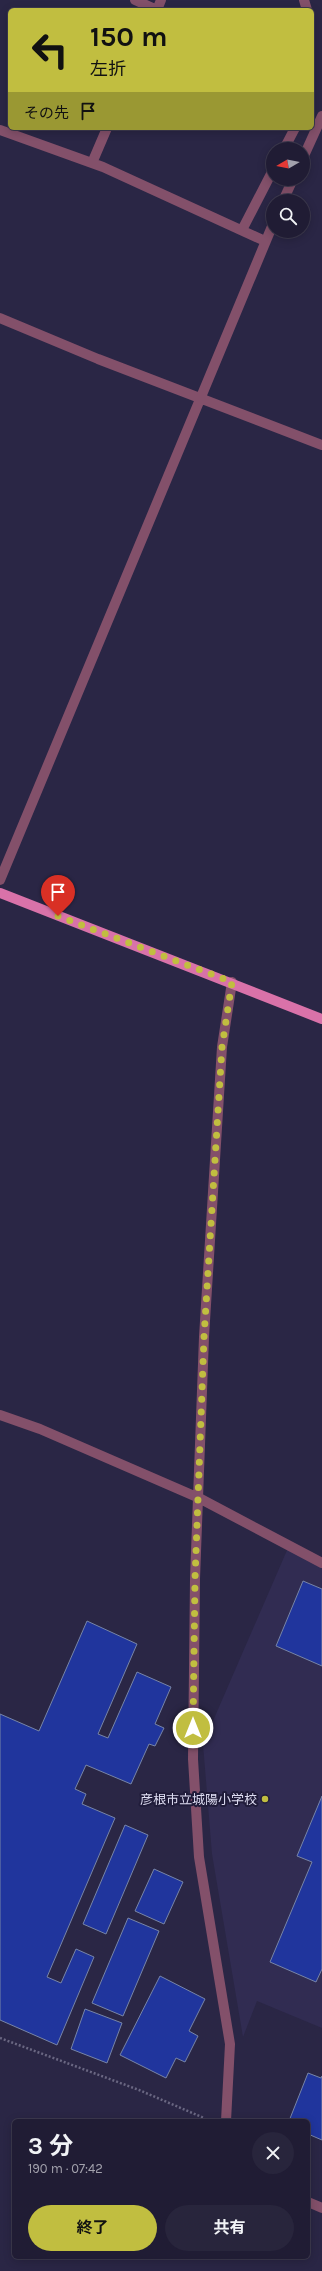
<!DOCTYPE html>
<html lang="ja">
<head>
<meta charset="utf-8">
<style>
	:root { --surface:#201c34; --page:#28253c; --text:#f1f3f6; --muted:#a2a1ac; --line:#3d3a4f; --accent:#c1be40 }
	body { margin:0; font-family:Karla,"Noto Sans JP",sans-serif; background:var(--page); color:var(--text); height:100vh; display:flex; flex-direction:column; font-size:15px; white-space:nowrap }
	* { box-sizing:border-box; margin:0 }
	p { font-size:13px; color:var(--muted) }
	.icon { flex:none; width:22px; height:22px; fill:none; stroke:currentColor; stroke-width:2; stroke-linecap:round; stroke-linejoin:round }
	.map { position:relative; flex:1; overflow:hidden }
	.side { position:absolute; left:12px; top:2119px; width:298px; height:140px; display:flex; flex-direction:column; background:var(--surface); border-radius:6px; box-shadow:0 2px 10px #0003,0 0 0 1px var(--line) }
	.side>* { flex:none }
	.guide { position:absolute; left:8px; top:8px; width:306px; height:122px; border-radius:6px; box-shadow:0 2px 10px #0003,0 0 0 1px var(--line); background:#c1be40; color:#111; overflow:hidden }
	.needle { width:26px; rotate:260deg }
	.buttons { position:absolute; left:266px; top:142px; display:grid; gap:8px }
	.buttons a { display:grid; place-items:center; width:44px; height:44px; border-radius:50%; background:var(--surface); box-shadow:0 2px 10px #0003,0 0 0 1px var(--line); font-size:20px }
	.pin { position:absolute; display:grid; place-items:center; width:34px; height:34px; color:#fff; margin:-41px -17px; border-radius:50% 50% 50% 0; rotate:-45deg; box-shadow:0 0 4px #0007 }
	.pin .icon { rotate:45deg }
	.me { position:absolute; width:44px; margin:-22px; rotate:0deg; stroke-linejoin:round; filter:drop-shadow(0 0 3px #0008) }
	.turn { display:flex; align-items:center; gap:14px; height:84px; padding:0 16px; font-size:18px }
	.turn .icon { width:52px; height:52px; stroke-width:2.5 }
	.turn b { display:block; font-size:28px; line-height:34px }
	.then { display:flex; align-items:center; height:38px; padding:0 16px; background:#0003; gap:8px; font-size:15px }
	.round { display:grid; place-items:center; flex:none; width:42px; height:42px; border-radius:21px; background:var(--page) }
	.overview { display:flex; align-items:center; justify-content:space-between; height:68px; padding:0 16px }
	h1 { font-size:24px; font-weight:700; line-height:30px }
	.cta { display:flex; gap:8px; margin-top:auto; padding:8px 16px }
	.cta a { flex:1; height:46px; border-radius:24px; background:var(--accent); color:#111; font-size:16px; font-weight:700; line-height:46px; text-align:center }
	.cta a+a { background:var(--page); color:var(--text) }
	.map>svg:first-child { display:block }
	.built { fill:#312c52 }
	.building { fill:#20359d; stroke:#7785a8 }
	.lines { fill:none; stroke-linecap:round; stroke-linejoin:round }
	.path { stroke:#6a6782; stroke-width:2.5; stroke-dasharray:2 2; stroke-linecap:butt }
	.minor { stroke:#83506a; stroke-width:10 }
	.major { stroke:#d972a9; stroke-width:10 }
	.route { stroke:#c1be40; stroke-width:7; stroke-dasharray:0 12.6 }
	.poi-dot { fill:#c1be40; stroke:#201c3a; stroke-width:1.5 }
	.labels { text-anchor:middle; stroke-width:4; stroke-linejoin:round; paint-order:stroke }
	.poi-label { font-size:13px; fill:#deddf2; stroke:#201c3a; text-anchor:end }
</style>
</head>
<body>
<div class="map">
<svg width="322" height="2271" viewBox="0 0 322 2271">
	<rect width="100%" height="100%" fill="#2a2645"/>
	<!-- built -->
	<path class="built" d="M288 1548 322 1562V2028L257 2001 243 2037 212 1854 203 1744Z"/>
	<!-- building -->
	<path class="building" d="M303 1581 322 1589V1666L276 1646Z
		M87 1621 137 1644 98 1734 108 1738 137 1672 171 1687 155 1724 164 1728 155 1746 149 1744 131 1784 86 1765 75 1789 86 1794 82 1804 115 1818 47 1977 61 1983 76 1949 94 1957 57 2045 0 2020V1714L39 1731Z
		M322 1796V1969L316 1982 270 1962 312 1862 297 1856Z
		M125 1825 148 1835 106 1934 83 1924Z
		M154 1869 183 1882 164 1924 135 1911Z
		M128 1918 159 1931 123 2016 92 2003Z
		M160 1976 205 1999 189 2031 198 2036 185 2062 176 2058 166 2078 120 2055Z
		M85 2009 122 2023 107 2063 71 2049Z
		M308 2073 321 2078 322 2076V2140L308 2134V2121H289Z"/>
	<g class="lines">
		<!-- path -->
		<path class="path" d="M0 2038 139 2090 204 2118"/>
		<!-- minor -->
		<path class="minor" d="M135 0 157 10
			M304 0 307 10
			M157 10 161 0
			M0 130 103 167 265 241
			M284 149 295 128
			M303 158 322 116
			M92 163 107 128
			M283 201 293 179
			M242 230 273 170
			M0 318 98 359 322 445
			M0 880 273 224
			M0 1415 40 1429 199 1498 322 1563
			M226 2121 230 2044 199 1857 193 1759 195 1579 204 1337 222 1047 232 982
			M308 2202 322 2208"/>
		<!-- major -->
		<path class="major" d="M0 893 322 1019"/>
	</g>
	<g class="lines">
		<!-- route -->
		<path class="route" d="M58 916 232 982 222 1047 204 1337 195 1579 193 1728"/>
	</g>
	<!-- markers -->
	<circle class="poi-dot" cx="265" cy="1799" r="4"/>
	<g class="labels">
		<!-- poi labels -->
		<g class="poi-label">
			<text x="257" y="1804">彦根市立城陽小学校</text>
		</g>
	</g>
</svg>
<div class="buttons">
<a><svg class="needle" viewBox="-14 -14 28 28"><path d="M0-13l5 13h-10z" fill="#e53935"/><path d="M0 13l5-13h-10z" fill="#a2a1ac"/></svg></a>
<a><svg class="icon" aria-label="search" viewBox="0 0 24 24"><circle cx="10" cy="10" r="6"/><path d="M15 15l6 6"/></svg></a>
</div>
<div class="pin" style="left:58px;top:916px;background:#d93025"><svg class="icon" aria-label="arrive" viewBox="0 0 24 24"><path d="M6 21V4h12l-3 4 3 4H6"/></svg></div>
<svg class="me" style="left:193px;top:1728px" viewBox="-20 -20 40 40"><circle r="17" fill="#c1be40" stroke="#fff" stroke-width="3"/><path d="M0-11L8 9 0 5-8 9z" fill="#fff"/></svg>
<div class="guide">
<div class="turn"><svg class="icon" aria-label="left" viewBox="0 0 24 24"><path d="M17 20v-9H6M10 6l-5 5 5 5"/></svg><div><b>150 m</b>左折</div></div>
<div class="then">その先<svg class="icon" aria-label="arrive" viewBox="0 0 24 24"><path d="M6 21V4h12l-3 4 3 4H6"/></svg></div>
</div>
<section class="side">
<div class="overview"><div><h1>3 分</h1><p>190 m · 07:42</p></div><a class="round"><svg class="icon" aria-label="close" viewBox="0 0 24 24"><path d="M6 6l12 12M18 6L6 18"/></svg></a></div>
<div class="cta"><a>終了</a><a>共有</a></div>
</section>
</div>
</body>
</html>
